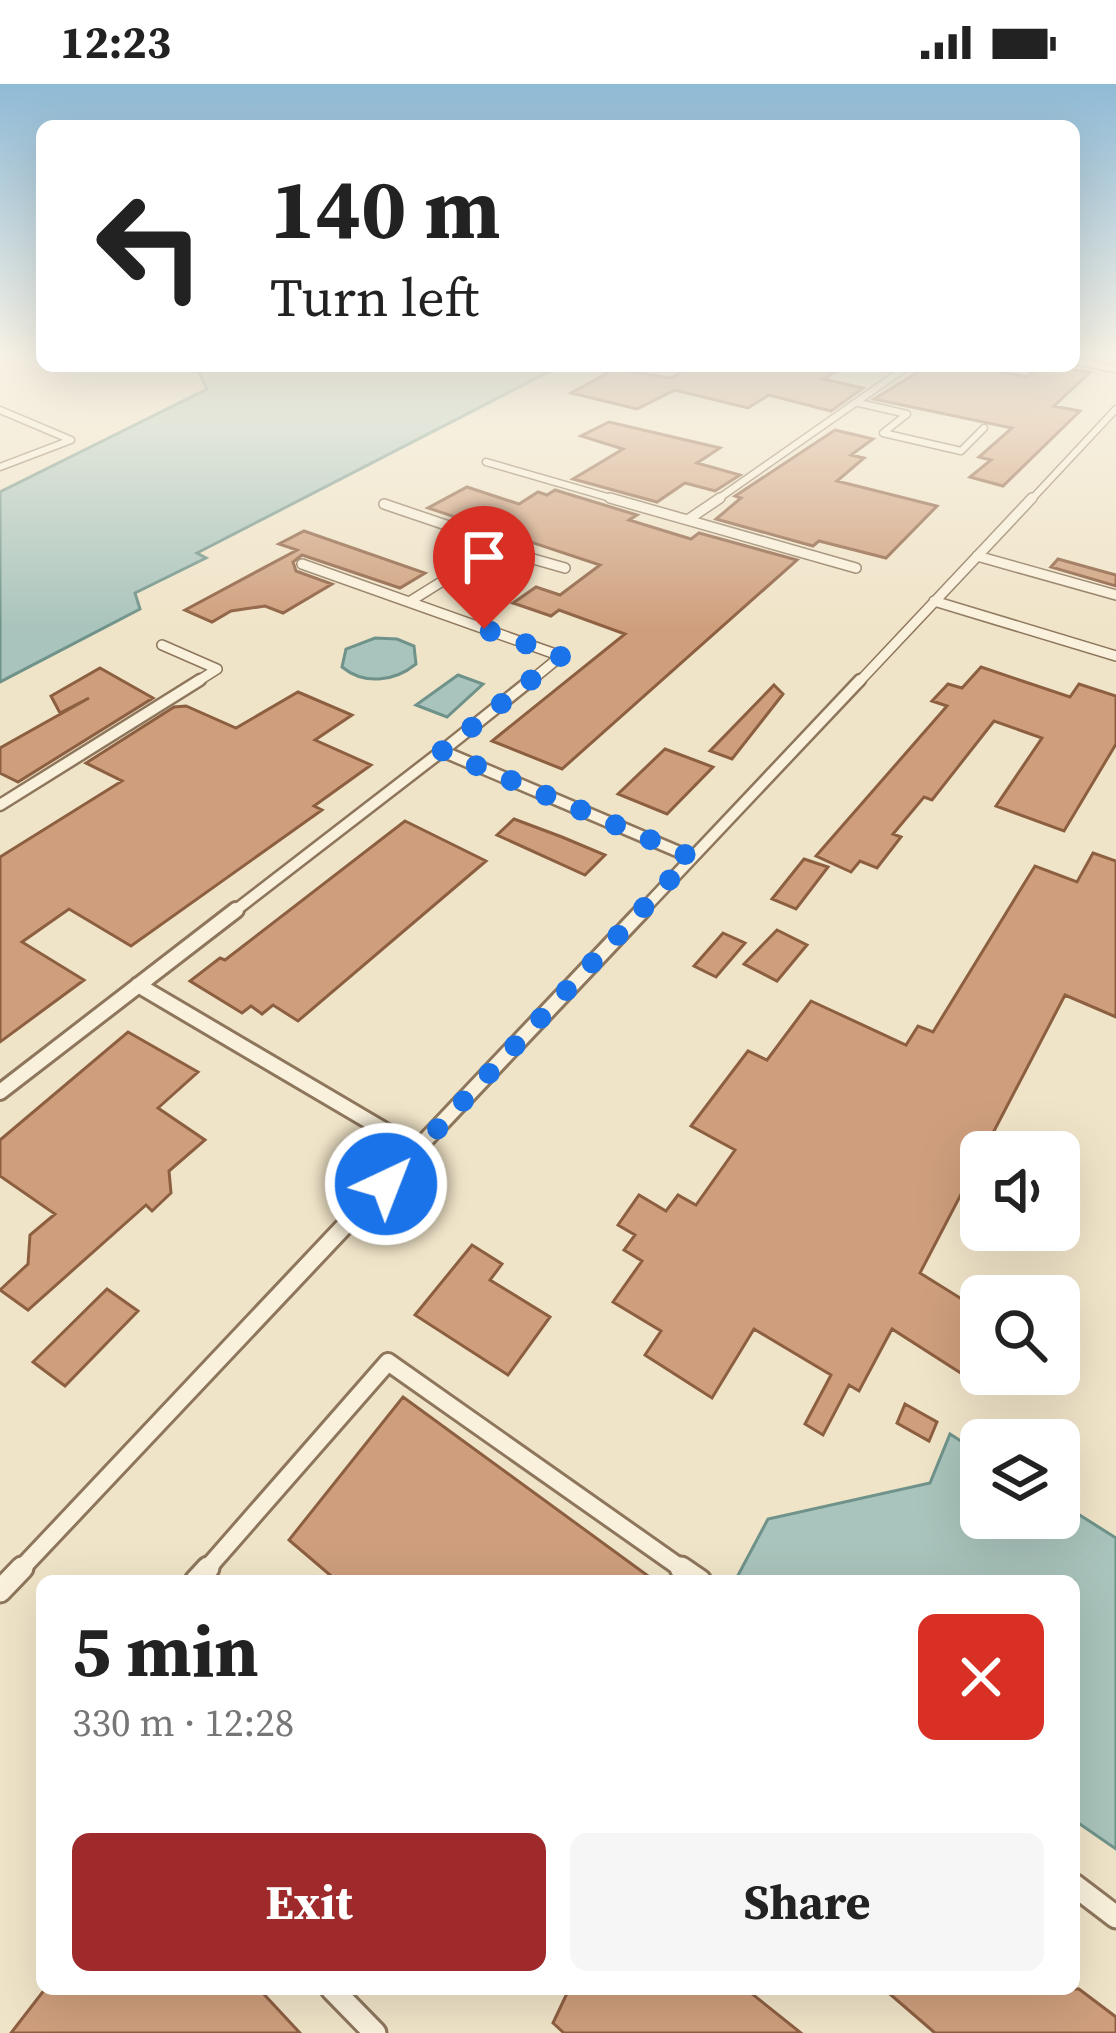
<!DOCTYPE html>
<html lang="en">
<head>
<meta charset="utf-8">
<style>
	:root { --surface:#fff; --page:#f6f6f6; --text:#222; --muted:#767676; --accent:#9e2a2b }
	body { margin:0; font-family:"Source Serif 4",serif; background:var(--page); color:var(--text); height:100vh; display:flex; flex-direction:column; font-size:45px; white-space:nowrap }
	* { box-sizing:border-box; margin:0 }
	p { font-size:39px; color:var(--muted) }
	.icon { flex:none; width:66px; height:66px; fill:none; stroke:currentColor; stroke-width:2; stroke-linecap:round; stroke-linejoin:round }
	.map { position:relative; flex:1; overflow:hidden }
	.drawer { position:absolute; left:36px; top:1491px; width:1044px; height:420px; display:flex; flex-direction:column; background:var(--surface); border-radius:18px; box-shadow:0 12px 48px #0002 }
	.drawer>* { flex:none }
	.hud { position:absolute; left:36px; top:36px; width:1044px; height:252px; border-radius:18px; box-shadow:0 12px 48px #0002; background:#fff; color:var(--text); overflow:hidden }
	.buttons { position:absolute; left:960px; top:1047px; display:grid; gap:24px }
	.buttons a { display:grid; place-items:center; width:120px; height:120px; border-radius:18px; background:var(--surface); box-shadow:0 12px 48px #0002; font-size:60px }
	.pin { position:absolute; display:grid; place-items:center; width:102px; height:102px; color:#fff; margin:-123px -51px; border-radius:50% 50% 50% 0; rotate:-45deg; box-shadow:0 0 12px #0007 }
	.pin .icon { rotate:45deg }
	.me { position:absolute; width:132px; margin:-66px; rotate:43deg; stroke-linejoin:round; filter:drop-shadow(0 0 9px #0008) }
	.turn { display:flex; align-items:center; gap:42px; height:252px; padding:0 36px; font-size:54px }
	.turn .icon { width:156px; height:156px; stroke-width:2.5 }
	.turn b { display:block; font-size:84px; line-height:102px }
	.round { display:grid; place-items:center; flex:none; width:126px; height:126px; border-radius:18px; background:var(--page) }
	.headline { display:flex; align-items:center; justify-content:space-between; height:204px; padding:0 36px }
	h1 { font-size:72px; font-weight:700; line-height:90px }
	.cta { display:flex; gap:24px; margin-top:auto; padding:24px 36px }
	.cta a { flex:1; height:138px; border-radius:18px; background:var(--accent); color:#fff; font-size:48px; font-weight:700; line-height:138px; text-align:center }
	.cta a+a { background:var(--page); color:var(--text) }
	.status { display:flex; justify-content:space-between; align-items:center; height:84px; padding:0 60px; background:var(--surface); direction:ltr }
	.status svg { height:33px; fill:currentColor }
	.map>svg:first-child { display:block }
	.water { fill:#a9c4bc; stroke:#6f938a; stroke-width:3 }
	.building { fill:#cf9f7d; stroke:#8d5f41; stroke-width:3 }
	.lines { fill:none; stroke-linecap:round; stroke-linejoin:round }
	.service-far5-casing { stroke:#8d765c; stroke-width:9 }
	.service-far4-casing { stroke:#8d765c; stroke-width:12 }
	.service-far3-casing { stroke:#8d765c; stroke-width:15 }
	.service-far2-casing { stroke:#8d765c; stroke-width:20 }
	.service-far1-casing { stroke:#8d765c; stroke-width:22 }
	.service-casing { stroke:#8d765c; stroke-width:27 }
	.service-far5 { stroke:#faf1dc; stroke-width:6 }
	.service-far4 { stroke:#faf1dc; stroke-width:9 }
	.service-far3 { stroke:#faf1dc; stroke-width:10 }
	.service-far2 { stroke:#faf1dc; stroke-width:14 }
	.service-far1 { stroke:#faf1dc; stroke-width:16 }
	.service { stroke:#faf1dc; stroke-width:21 }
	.route { stroke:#1a73e8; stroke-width:21; stroke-dasharray:0 37.8 }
</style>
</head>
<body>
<div class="status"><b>12:23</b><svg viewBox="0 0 49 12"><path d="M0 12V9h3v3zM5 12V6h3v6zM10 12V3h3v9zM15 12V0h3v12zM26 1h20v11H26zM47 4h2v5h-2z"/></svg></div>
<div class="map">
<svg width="1116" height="1949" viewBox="0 0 1116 1949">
	<rect width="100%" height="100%" fill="#f0e4c8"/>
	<!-- water -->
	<path class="water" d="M196 282H560L197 469 206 474 135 509 140 525 0 598V408L207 305Z
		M375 554 397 555 414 562 416 580C394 598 364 601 342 583L346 565Z
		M458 591 483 600 447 633 416 621Z
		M950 1350 981 1370V1434H1059V1418L1116 1454V1765L1074 1736V1497L736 1495 768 1435 930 1399Z"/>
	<!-- building -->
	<path class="building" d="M693 282H846L823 295 863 304 831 327 769 311 748 324 675 306 637 325 571 309 615 285 671 294Z
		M928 282H973L1027 293 1040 282 1090 288 1054 322 1080 327 1003 402 970 393 991 376 979 373 1012 344 874 315Z
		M609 338 720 364 697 379 740 391 715 407 685 399 657 418 573 395 623 365 581 352Z
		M835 346 873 355 851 371 864 374 837 397 937 422 886 474 819 457 813 462 716 435 741 414 735 412Z
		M467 403 519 420 538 408 547 411 555 406 637 431 629 436 691 455 699 449 797 476 562 685 492 657 625 550 559 526 551 532 513 519 536 503 560 511 600 481 428 424Z
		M304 447 425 489 400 504 302 471 293 478 296 487 332 500 283 529 265 522 231 527 212 538 185 526 297 466 279 460Z
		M1058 475 1116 491V502L1051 483Z
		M981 583 1070 613 1079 600 1116 612V660L1064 747 996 722 1042 654 994 637 932 716 924 713 893 750 901 753 877 784 860 777 851 788 816 772 947 622 932 617 948 600 962 604Z
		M100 584 153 614 18 698 0 689V664L89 614 60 629 51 612Z
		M774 601 783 610 732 675 710 667Z
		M298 608 352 631 315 656 371 681 314 722 322 726 131 862 69 825 22 858 84 896 0 958V773L122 697 86 679 174 623 186 622 236 644Z
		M665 665 713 683 667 730 618 710Z
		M514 735 562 753 605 771 585 791 497 751Z
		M405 737 486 777 298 937 273 921 262 930 251 922 242 929 190 897 220 874 225 876Z
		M1093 769 1116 777V933L1065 911 920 1189 981 1227V1302L892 1245 859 1307 849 1301 823 1351 805 1340 831 1291 754 1245 712 1314 645 1271 661 1247 613 1218 642 1177 624 1166 635 1151 618 1141 639 1111 666 1127 678 1111 696 1121 735 1066 691 1042 748 967 767 976 811 917 906 961 918 942 933 948 1035 782 1077 798Z
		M804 775 828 783 796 825 772 815Z
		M777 846 807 861 777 897 744 880Z
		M723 849 745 859 716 893 694 882Z
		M128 948 198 988 158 1024 205 1056 169 1087 171 1109 152 1127 146 1121 28 1226 0 1206 28 1180 30 1151 55 1130 0 1092V1056Z
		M472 1161 502 1180 490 1196 550 1233 508 1291 415 1231Z
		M107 1205 138 1227 65 1302 33 1278Z
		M403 1313 655 1497H337L289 1456Z
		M905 1320 937 1338 929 1357 897 1339Z
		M45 1905H259L300 1949H11Z
		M569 1905H746L801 1949H564L553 1939Z
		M884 1905H1079L1116 1933V1949H935Z"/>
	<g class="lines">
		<defs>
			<path id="service-far5" d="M1074 277 1116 285
				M859 319 907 330 883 349 961 367 984 344
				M0 326 71 356 0 383
				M486 378 621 417
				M715 417 908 282
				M1030 417 1116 325"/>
			<path id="service-far4" d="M610 414 856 484
				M384 420 502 460 409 518
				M689 435 720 414
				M495 464 565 484
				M977 472 1116 511
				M302 480 561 572 528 599
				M934 517 1116 572
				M162 561 217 585 195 599
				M858 599 1032 414"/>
			<path id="service-far3" d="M442 667 531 596
				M0 721 200 596
				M232 829 442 667 691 773
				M640 829 860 596"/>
			<path id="service-far2" d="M138 901 418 1066
				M0 1008 236 826
				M366 1119 643 826"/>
			<path id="service-far1" d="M19 1487 369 1116
				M205 1487 388 1278 685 1487"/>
			<path id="service" d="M681 1484 700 1497
				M196 1497 208 1484
				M0 1507 22 1484
				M1074 1801 1116 1833
				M332 1905 375 1949"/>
		</defs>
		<!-- service-far5 casing -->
		<use href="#service-far5" class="service-far5-casing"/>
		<!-- service-far4 casing -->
		<use href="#service-far4" class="service-far4-casing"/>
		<!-- service-far3 casing -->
		<use href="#service-far3" class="service-far3-casing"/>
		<!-- service-far2 casing -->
		<use href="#service-far2" class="service-far2-casing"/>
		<!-- service-far1 casing -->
		<use href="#service-far1" class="service-far1-casing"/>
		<!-- service casing -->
		<use href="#service" class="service-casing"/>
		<!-- service-far5 -->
		<use href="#service-far5" class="service-far5"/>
		<!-- service-far4 -->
		<use href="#service-far4" class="service-far4"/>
		<!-- service-far3 -->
		<use href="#service-far3" class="service-far3"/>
		<!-- service-far2 -->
		<use href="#service-far2" class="service-far2"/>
		<!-- service-far1 -->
		<use href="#service-far1" class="service-far1"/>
		<!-- service -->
		<use href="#service" class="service"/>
	</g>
	<!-- sky -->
	<linearGradient id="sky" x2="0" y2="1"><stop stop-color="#8fbad6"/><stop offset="0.5" stop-color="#f8f3e6"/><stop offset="1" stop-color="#f8f3e6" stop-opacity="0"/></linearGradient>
	<rect width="1116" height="544" fill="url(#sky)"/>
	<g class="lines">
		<!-- route -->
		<path class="route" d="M386 1100 691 773 442 667 561 572 484 545"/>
	</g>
</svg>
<div class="buttons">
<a><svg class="icon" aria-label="sound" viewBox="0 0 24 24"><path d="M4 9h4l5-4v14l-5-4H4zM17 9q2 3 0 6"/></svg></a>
<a><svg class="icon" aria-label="search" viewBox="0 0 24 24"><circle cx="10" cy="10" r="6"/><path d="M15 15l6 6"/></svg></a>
<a><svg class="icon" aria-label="layers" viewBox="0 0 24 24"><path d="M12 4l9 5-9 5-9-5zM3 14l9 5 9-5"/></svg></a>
</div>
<div class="pin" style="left:484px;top:545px;background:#d93025"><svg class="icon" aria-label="arrive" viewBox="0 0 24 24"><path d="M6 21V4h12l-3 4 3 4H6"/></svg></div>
<svg class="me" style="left:386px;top:1100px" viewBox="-20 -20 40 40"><circle r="17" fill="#1a73e8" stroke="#fff" stroke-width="3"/><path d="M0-11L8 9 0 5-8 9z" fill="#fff"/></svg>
<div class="hud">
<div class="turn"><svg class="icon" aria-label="left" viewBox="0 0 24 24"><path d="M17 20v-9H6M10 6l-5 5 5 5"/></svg><div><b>140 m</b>Turn left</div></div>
</div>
<section class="drawer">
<div class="headline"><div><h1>5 min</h1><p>330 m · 12:28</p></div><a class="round" style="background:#d93025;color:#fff"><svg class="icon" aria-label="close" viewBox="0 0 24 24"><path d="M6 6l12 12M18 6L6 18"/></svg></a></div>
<div class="cta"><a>Exit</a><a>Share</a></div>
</section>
</div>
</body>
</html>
